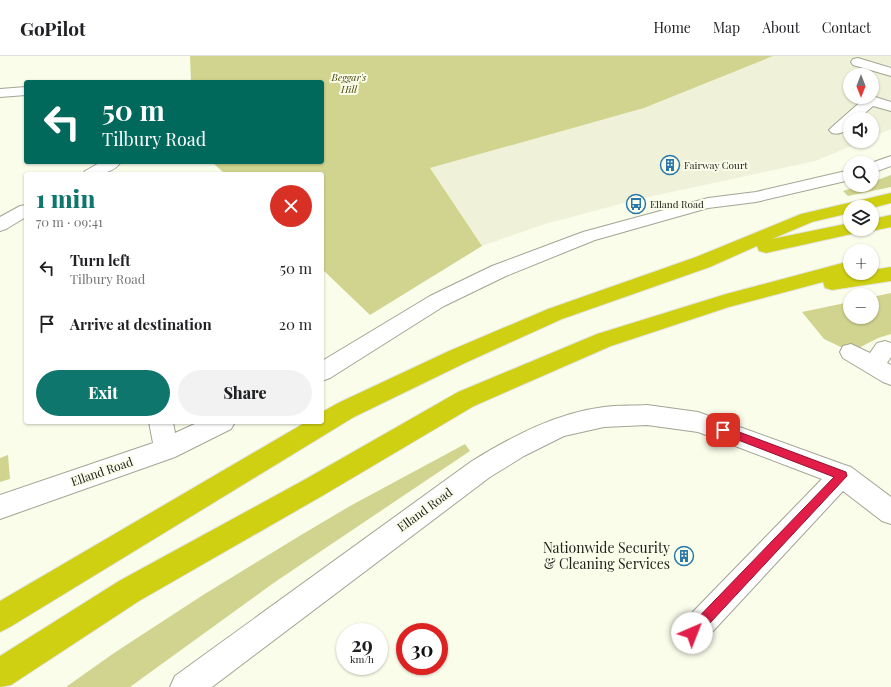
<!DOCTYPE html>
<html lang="en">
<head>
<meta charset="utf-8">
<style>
	:root { --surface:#fff; --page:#f2f2f2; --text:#202124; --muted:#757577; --line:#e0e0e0; --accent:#0f766e }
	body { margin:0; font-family:"Playfair Display",serif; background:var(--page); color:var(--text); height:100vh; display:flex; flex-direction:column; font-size:15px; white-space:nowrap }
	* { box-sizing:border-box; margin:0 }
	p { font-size:13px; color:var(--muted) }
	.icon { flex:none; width:22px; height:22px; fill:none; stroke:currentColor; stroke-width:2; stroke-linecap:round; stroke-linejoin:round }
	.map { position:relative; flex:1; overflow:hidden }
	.panel { position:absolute; left:24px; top:116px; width:300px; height:252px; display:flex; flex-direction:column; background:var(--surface); border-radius:4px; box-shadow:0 1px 3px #0004 }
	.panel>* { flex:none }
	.hud { position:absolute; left:24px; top:24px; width:300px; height:84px; border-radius:4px; box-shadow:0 1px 3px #0004; background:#00695c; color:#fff; overflow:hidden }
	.needle { width:26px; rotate:180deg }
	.fabs { position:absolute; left:843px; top:12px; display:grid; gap:8px }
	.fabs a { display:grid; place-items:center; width:36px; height:36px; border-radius:50%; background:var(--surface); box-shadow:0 1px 3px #0004; font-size:20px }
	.speed { position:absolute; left:336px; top:567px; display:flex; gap:8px; font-size:20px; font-weight:700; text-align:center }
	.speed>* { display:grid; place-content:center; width:52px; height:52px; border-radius:50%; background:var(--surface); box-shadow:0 1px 3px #0004; line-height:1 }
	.speed small { font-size:10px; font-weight:400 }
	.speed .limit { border:6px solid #d22; background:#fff; color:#111 }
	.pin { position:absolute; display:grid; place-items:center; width:34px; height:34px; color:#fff; margin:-17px; border-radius:8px; box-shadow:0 2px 6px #0006 }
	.me { position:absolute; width:44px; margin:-22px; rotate:44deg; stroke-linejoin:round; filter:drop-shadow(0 0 3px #0008) }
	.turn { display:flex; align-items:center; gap:14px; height:84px; padding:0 12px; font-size:18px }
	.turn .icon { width:52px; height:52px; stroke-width:2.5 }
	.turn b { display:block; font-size:28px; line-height:34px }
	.round { display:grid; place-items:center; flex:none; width:42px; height:42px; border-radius:21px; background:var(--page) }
	.headline { display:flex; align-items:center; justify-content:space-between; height:68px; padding:0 12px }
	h1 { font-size:24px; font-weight:800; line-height:30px; color:var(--accent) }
	.button { display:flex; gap:8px; margin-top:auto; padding:8px 12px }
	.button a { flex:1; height:46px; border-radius:24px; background:var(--accent); color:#fff; font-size:16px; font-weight:800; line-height:46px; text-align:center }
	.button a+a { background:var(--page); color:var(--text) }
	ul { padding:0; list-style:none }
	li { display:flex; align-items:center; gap:12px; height:56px; padding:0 12px }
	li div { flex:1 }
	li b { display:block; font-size:15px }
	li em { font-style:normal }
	header { display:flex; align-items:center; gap:24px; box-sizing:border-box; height:56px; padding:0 20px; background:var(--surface); border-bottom:1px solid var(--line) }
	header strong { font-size:19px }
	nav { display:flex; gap:22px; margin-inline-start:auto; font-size:14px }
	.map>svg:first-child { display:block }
	.built { fill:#eff1d8; fill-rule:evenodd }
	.green { fill:#d1d48f }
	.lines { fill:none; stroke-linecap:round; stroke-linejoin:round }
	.minor-casing { stroke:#a3a494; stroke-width:2 }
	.highway-casing { stroke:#e4e4e4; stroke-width:2 }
	.minor { fill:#fff; fill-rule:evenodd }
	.highway { fill:#cfd011; fill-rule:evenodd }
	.route { fill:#e11d48; stroke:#92132f }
	.labels { text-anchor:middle; stroke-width:4; stroke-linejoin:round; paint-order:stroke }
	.far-park-label { font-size:10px; font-style:italic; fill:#48480a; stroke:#fbfdeb }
	.far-poi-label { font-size:10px; fill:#21211b; stroke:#fbfdeb; text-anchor:start }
	.street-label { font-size:12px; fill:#21211b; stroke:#fbfdeb }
	.near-poi-label { font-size:14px; fill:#21211b; stroke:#fbfdeb; text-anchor:end }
</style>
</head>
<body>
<header>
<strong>GoPilot</strong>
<nav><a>Home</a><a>Map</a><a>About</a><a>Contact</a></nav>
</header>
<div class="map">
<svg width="891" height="631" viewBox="0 0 891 631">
	<rect width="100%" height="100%" fill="#fbfdeb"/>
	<!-- built -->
	<path class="built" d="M773 0H891V73L872 81V63H850V85H864L815 105 639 143 545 168 482 190 430 112 644 52ZM850 19H872V41H850Z"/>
	<!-- green -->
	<path class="green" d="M190 0H773L644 52 430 112 482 190 370 259 322 213V118H225L212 106H322V26H191Z
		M891 119V131L848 140 843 135 863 129H872V126Z
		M891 237V278L878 282 851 296 824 283 802 256 850 246V261H872V241Z
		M465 388 470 395 275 526 130 631H66L114 597 203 539 301 479 350 450Z
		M8 399 10 423 0 426V402Z"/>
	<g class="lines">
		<defs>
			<path id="minor" d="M858 2 891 12V20L853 9 851 6 853 3Z
				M26 31V39L0 41V33Z
				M872 40 891 46V55L873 50 858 63H850V70C844 76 840 79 832 77L829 74 832 71 866 41Z
				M891 100V110L872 117V107H871Z
				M101 106H121C112 119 96 118 83 118L85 115Z
				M850 114V124L756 146 708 152 595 184 506 220 444 250 330 322 322 325V305L430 240 492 210 583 176 708 142 756 136Z
				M26 149V161L6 173 0 175V161L20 150Z
				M885 285 891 287V301L887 307 891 309V329L883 326 843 302 840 296 843 290 851 288 870 297 877 287Z
				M647 349 698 356 842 408 851 411 891 441V468L882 465 843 435 702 587 692 592 682 587 677 577 682 567 822 423 698 376 647 369 604 371 564 380 524 400 490 421 212 631H170L175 620 472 405C513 380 556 357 604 351 618 349 633 350 647 349Z
				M149 366H173L175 377 199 366H235L231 373 175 401 0 463V439L153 387Z"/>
			<path id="highway" d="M891 137V147L872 152 850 151V157L812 166 772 183 850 167V173H859L856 177 766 197 759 195 757 190 710 211 562 263 465 307 354 361 10 571 0 576V545L306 366H322V356L338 347 449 295 548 253 696 201 801 158Z
				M891 159V171L872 175 866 173H872V163Z
				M850 205V217H872V214L891 211V225L832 234 825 232 823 226 729 251 611 290 474 350 322 440 139 545 11 629 0 631V600L119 525 304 424 458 336 597 278 726 238Z"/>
		</defs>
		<!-- minor casing -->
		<use href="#minor" class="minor-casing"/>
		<!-- highway casing -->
		<use href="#highway" class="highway-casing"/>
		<!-- minor -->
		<use href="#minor" class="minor"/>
		<!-- highway -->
		<use href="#highway" class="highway"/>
	</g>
	<!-- route -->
	<path class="route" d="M723 370 846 416 847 420 696 582 692 583 687 582 685 577 687 573 834 421 720 377 718 374 720 372Z"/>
	<!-- icons -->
	<defs>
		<symbol id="building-ring" viewBox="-11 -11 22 22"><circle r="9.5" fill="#fbfdeb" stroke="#2a78aa" stroke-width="1.5"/><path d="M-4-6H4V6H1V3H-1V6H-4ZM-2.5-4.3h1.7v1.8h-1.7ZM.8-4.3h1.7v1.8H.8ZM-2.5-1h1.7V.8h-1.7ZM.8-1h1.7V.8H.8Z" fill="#2a78aa"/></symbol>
		<symbol id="bus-ring" viewBox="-11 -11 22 22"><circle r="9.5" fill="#fbfdeb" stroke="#2a78aa" stroke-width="1.5"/><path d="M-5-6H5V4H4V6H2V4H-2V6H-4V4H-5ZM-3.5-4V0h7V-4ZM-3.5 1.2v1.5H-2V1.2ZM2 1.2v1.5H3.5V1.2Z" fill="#2a78aa"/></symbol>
	</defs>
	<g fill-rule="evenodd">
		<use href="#building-ring" x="659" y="98" width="22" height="22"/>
		<use href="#bus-ring" x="625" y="137" width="22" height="22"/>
		<use href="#building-ring" x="673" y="489" width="22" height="22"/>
	</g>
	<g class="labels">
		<!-- far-park labels -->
		<g class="far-park-label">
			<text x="349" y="25">Beggar's<tspan x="349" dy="12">Hill</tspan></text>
		</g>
		<!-- far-poi labels -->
		<g class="far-poi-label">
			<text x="684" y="113">Fairway Court</text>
			<text x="650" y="152">Elland Road</text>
		</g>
		<!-- street labels -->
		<g class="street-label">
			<text transform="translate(102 416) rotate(-19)" y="4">Elland Road</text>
			<text transform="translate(425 454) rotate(-36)" y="4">Elland Road</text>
		</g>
		<!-- near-poi labels -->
		<g class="near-poi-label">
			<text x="670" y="497">Nationwide Security<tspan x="670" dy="16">&amp; Cleaning Services</tspan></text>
		</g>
	</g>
</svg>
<div class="fabs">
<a><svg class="needle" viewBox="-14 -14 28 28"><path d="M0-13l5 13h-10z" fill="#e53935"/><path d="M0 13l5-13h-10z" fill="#757577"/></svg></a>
<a><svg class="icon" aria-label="sound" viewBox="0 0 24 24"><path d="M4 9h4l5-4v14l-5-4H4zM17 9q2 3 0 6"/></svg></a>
<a><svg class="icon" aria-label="search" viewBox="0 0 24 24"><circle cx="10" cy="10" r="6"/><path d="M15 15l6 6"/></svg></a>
<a><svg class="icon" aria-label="layers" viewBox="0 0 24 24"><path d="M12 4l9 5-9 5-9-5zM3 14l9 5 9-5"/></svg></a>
<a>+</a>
<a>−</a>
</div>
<div class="speed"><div>29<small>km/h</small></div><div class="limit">30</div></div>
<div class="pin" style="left:723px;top:374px;background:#d93025"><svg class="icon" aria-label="arrive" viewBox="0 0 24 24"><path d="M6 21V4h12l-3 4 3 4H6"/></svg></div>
<svg class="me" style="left:692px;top:577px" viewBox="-20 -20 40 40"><circle r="19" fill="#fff"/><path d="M0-13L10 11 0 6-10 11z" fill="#e11d48"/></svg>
<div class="hud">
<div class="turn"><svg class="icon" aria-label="left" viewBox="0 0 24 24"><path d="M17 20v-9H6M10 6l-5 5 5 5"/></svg><div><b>50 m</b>Tilbury Road</div></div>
</div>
<section class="panel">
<div class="headline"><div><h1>1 min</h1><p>70 m · 09:41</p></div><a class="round" style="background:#d93025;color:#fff"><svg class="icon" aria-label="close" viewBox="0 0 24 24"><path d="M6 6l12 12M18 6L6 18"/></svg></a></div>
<ul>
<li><svg class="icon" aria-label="left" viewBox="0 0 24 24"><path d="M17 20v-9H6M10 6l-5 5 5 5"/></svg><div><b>Turn left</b><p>Tilbury Road</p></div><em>50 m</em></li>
<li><svg class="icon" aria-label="arrive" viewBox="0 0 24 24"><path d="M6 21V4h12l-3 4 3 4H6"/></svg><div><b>Arrive at destination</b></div><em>20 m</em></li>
</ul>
<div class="button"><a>Exit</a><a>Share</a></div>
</section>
</div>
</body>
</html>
